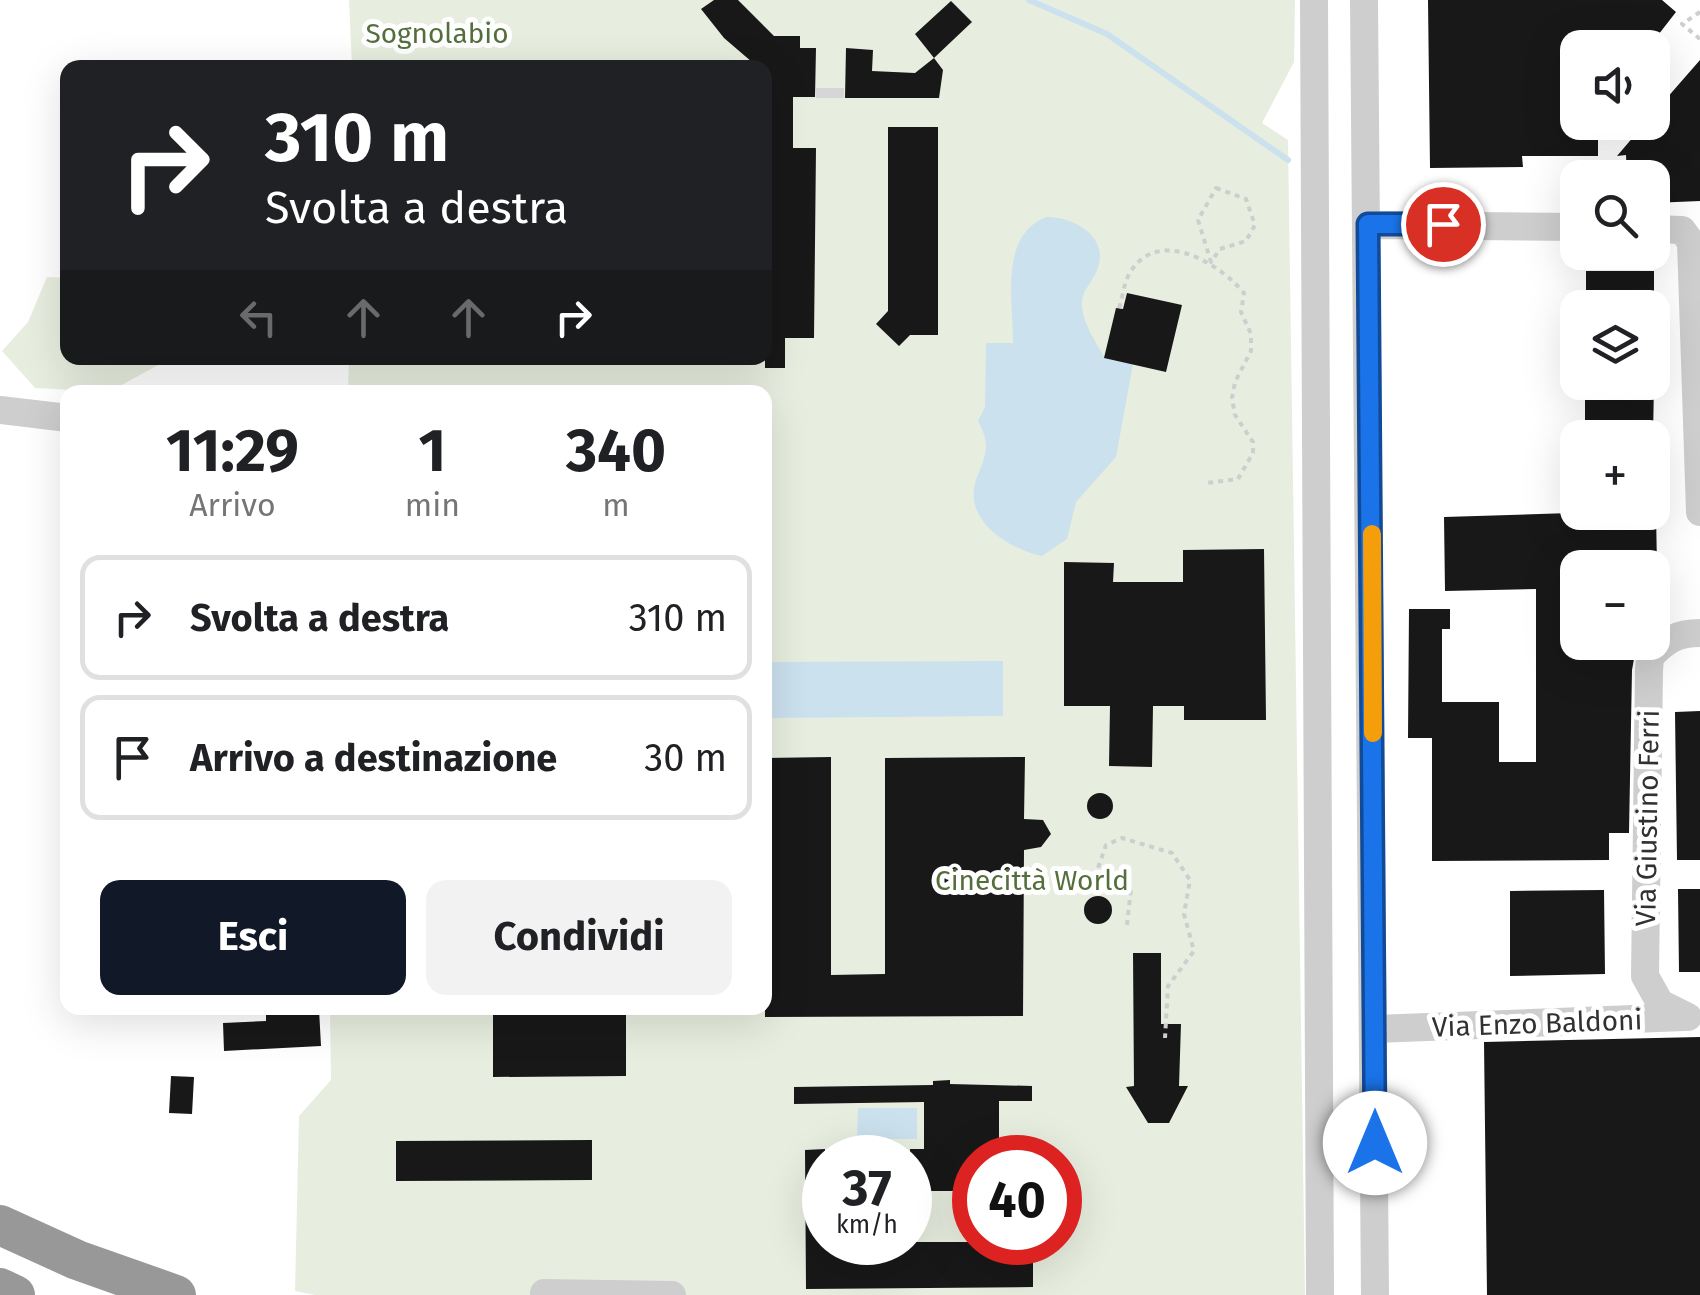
<!DOCTYPE html>
<html lang="it">
<head>
<meta charset="utf-8">
<style>
	:root { --surface:#fff; --page:#f2f2f2; --text:#202124; --muted:#757577; --line:#e0e0e0; --accent:#111827 }
	body { margin:0; font-family:"Fira Sans",sans-serif; background:var(--page); color:var(--text); height:100vh; display:flex; flex-direction:column; font-size:38px; white-space:nowrap }
	* { box-sizing:border-box; margin:0 }
	p { font-size:32px; color:var(--muted) }
	.icon { flex:none; width:55px; height:55px; fill:none; stroke:currentColor; stroke-width:2; stroke-linecap:round; stroke-linejoin:round }
	.map { position:relative; flex:1; overflow:hidden }
	.side { position:absolute; left:60px; top:385px; width:712px; height:630px; display:flex; flex-direction:column; background:var(--surface); border-radius:20px; box-shadow:0 10px 40px #0002 }
	.side>* { flex:none }
	.top-card { position:absolute; left:60px; top:60px; width:712px; height:305px; border-radius:20px; box-shadow:0 10px 40px #0002; background:#202124; color:#fff; overflow:hidden }
	.controls { position:absolute; left:1560px; top:30px; display:grid; gap:20px }
	.controls a { display:grid; place-items:center; width:110px; height:110px; border-radius:20px; background:var(--surface); box-shadow:0 10px 40px #0002; font-size:50px }
	.speed { position:absolute; left:802px; top:1135px; display:flex; gap:20px; font-size:50px; font-weight:700; text-align:center }
	.speed>* { display:grid; place-content:center; width:130px; height:130px; border-radius:50%; background:var(--surface); box-shadow:0 10px 40px #0002; line-height:1 }
	.speed small { font-size:25px; font-weight:400 }
	.speed .limit { border:15px solid #d22; background:#fff; color:#111 }
	.pin { position:absolute; display:grid; place-items:center; width:85px; height:85px; color:#fff; margin:-42px; border:5px solid #fff; border-radius:50%; box-shadow:0 2px 10px #0007 }
	.me { position:absolute; width:110px; margin:-55px; rotate:0deg; stroke-linejoin:round; filter:drop-shadow(0 0 8px #0008) }
	.turn { display:flex; align-items:center; gap:35px; height:210px; padding:0 40px; font-size:45px }
	.turn .icon { width:130px; height:130px; stroke-width:2.5 }
	.turn b { display:block; font-size:70px; line-height:85px }
	.lanes { display:flex; align-items:center; height:95px; padding:0 40px; background:#0003; justify-content:center; gap:50px; direction:ltr }
	.lanes .off { opacity:.35 }
	.eta { display:flex; justify-content:space-evenly; align-items:center; height:170px; text-align:center }
	.eta b { font-size:60px; font-weight:700; line-height:70px }
	.button { display:flex; gap:20px; margin-top:auto; padding:20px 40px }
	.button a { flex:1; height:115px; border-radius:20px; background:var(--accent); color:#fff; font-size:40px; font-weight:700; line-height:115px; text-align:center }
	.button a+a { background:var(--page); color:var(--text) }
	ul { padding:0; list-style:none }
	li { display:flex; align-items:center; gap:30px; height:125px; margin:0 20px 15px; padding:0 20px; border:5px solid var(--line); border-radius:20px }
	li div { flex:1 }
	li b { display:block; font-size:38px }
	li em { font-style:normal }
	.map>svg:first-child { display:block }
	.green { fill:#e7eedf; fill-rule:evenodd }
	.water { fill:#cbe1ee }
	.lines { fill:none; stroke-linecap:round; stroke-linejoin:round }
	.stream { stroke:#cbe1ee; stroke-width:6 }
	.building { fill:#181818 }
	.minor-tunnel { stroke:#d6d6d6; stroke-width:28; stroke-dasharray:28 14; stroke-linecap:butt }
	.path { stroke:#cecece; stroke-width:4; stroke-dasharray:5 5; stroke-linecap:butt }
	.minor { stroke:#cecece; stroke-width:28 }
	.highway { stroke:#989898; stroke-width:40 }
	.route-casing { stroke:#114b97; stroke-width:25 }
	.route { stroke:#1a73e8; stroke-width:18 }
	.slow { stroke:#f59e0b; stroke-width:18 }
	.labels { text-anchor:middle; stroke-width:10; stroke-linejoin:round; paint-order:stroke }
	.park-label { font-size:28px; fill:#556f3c; stroke:#fff }
	.street-label { font-size:28px; fill:#313131; stroke:#fff }
</style>
</head>
<body>
<div class="map">
<svg width="1700" height="1295" viewBox="0 0 1700 1295">
	<rect width="100%" height="100%" fill="#fff"/>
	<!-- green -->
	<path class="green" d="M349 0H1295L1294 62 1262 123 1288 140 1305 1295H315L295 1291 299 1116 331 1080 330 1008H765V392H348L349 358H765V68L352 67ZM825 1158H910V1242H825ZM975 1158H1060V1242H975Z
		M47 277 67 278 68 358H171L109 392 35 388 2 351 28 322Z"/>
	<!-- water -->
	<path class="water" d="M1046 217C1073 216 1111 237 1097 270 1092 284 1081 290 1082 306 1083 324 1096 342 1104 357L1133 364 1116 457 1076 502 1067 539 1042 556C1011 550 962 521 976 480 985 456 992 446 978 421L985 407 986 343H1013C1013 300 999 236 1046 217Z
		M1003 661V716L765 718V662Z
		M858 1108H917V1139H857Z"/>
	<g class="lines">
		<!-- stream -->
		<path class="stream" d="M1029 0 1107 34 1288 160"/>
	</g>
	<!-- building -->
	<path class="building" d="M714 0H738L774 36H800V48H816L815 97H793V148H816L814 338H785V368H765V68H759L724 38 701 9Z
		M1428 0H1662L1676 12 1648 48H1578V122H1598V156H1522L1523 167 1430 168Z
		M951 1 972 22 934 58 915 34Z
		M846 48 873 50 872 71 915 73 934 58 943 70 939 98H845Z
		M1700 60V201L1652 203V178H1627L1626 155 1617 156 1646 122H1652V115Z
		M888 127H938V335H910L899 346 876 324 888 311Z
		M1586 271H1654V308H1586Z
		M1127 293 1182 305 1166 372 1104 358 1116 308 1123 309Z
		M1585 382H1654L1653 438H1585Z
		M1602 512H1656L1657 568H1578V642H1637L1632 670 1629 833H1609V860L1432 861V738H1408L1409 609H1450V629H1442V702H1499V762H1536V589L1445 591 1444 517Z
		M1264 549 1266 720H1184V706H1153L1152 767 1109 766 1110 706H1064V562L1114 563 1113 582H1183V550Z
		M1700 711V860H1677L1675 712Z
		M831 757V975L885 974V758L1025 757 1024 819 1043 820 1051 834 1041 847 1024 850 1023 1016 765 1017V758Z
		M1087 806a13 13 0 1 1 26 0a13 13 0 1 1-26 0Z
		M1678 889H1700V972H1679Z
		M1604 890 1605 974 1510 976V891Z
		M1084 910a14 14 0 1 1 28 0a14 14 0 1 1-28 0Z
		M1133 953H1161V1024H1181L1179 1086H1188L1169 1123H1148L1126 1087 1134 1086Z
		M493 1008H626V1076L493 1077Z
		M319 1009 321 1046 224 1051 223 1023 266 1021V1012Z
		M1700 1037V1295H1487L1484 1042Z
		M171 1076 194 1077 192 1114 169 1113Z
		M950 1080V1084L1032 1086V1101H999V1158H975V1191H910V1149H924V1102L794 1104V1087L933 1085V1081Z
		M592 1140V1180L396 1181V1141Z
		M825 1149V1242H1033V1287L806 1289 805 1150Z"/>
	<g class="lines">
		<!-- minor-tunnel -->
		<path class="minor-tunnel" d="M830 98V88"/>
		<!-- path -->
		<path class="path" d="M1700 12 1682 24 1700 39
			M609 68 611 61 628 68
			M647 68 648 67
			M1216 188 1246 199 1255 225 1246 241 1220 249 1211 262 1198 220Z
			M1119 308C1123 296 1124 281 1131 271 1160 226 1221 265 1244 293L1241 312 1251 334V351L1235 382 1232 398 1235 415 1253 442V453L1238 479 1207 483
			M1127 925 1131 888 1106 883 1098 868 1106 845 1122 838 1172 853 1190 880 1184 914 1194 951 1168 986 1165 1038"/>
		<!-- minor -->
		<path class="minor" d="M1314 0 1320 1295
			M1364 0 1375 1295
			M1368 225 1578 227
			M1652 229 1682 230 1691 242 1700 512
			M0 410 68 418
			M1688 1017 1660 1003 1645 976 1649 670 1650 657C1666 640 1677 633 1700 633
			M1375 1029 1684 1017
			M544 1293 672 1295"/>
		<!-- highway -->
		<path class="highway" d="M0 1225 77 1260 176 1295
			M0 1288 15 1295"/>
	</g>
	<g class="lines">
		<defs>
			<path id="route" d="M1375 1143 1368 224H1443"/>
		</defs>
		<!-- route casing -->
		<use href="#route" class="route-casing"/>
		<!-- route -->
		<use href="#route" class="route"/>
		<!-- slow -->
		<path class="slow" d="M1372 534 1373 733"/>
	</g>
	<g class="labels">
		<!-- park labels -->
		<g class="park-label">
			<text x="437" y="43">Sognolabio</text>
			<text x="1032" y="890">Cinecittà World</text>
		</g>
		<!-- street labels -->
		<g class="street-label">
			<text transform="translate(1647 818) rotate(-89)" y="10">Via Giustino Ferri</text>
			<text transform="translate(1537 1023) rotate(-2)" y="10">Via Enzo Baldoni</text>
		</g>
	</g>
</svg>
<div class="controls">
<a><svg class="icon" aria-label="sound" viewBox="0 0 24 24"><path d="M4 9h4l5-4v14l-5-4H4zM17 9q2 3 0 6"/></svg></a>
<a><svg class="icon" aria-label="search" viewBox="0 0 24 24"><circle cx="10" cy="10" r="6"/><path d="M15 15l6 6"/></svg></a>
<a><svg class="icon" aria-label="layers" viewBox="0 0 24 24"><path d="M12 4l9 5-9 5-9-5zM3 14l9 5 9-5"/></svg></a>
<a>+</a>
<a>−</a>
</div>
<div class="speed"><div>37<small>km/h</small></div><div class="limit">40</div></div>
<div class="pin" style="left:1443px;top:224px;background:#d93025"><svg class="icon" aria-label="arrive" viewBox="0 0 24 24"><path d="M6 21V4h12l-3 4 3 4H6"/></svg></div>
<svg class="me" style="left:1375px;top:1143px" viewBox="-20 -20 40 40"><circle r="19" fill="#fff"/><path d="M0-13L10 11 0 6-10 11z" fill="#1a73e8"/></svg>
<div class="top-card">
<div class="turn"><svg class="icon" aria-label="right" viewBox="0 0 24 24"><path d="M7 20v-9h11M14 6l5 5-5 5"/></svg><div><b>310 m</b>Svolta a destra</div></div>
<div class="lanes"><svg class="icon off" aria-label="left" viewBox="0 0 24 24"><path d="M17 20v-9H6M10 6l-5 5 5 5"/></svg><svg class="icon off" aria-label="ahead" viewBox="0 0 24 24"><path d="M12 20V5M6 11l6-6 6 6"/></svg><svg class="icon off" aria-label="ahead" viewBox="0 0 24 24"><path d="M12 20V5M6 11l6-6 6 6"/></svg><svg class="icon" aria-label="right" viewBox="0 0 24 24"><path d="M7 20v-9h11M14 6l5 5-5 5"/></svg></div>
</div>
<section class="side">
<div class="eta">
<div><b>11:29</b><p>Arrivo</p></div>
<div><b>1</b><p>min</p></div>
<div><b>340</b><p>m</p></div>
</div>
<ul>
<li><svg class="icon" aria-label="right" viewBox="0 0 24 24"><path d="M7 20v-9h11M14 6l5 5-5 5"/></svg><div><b>Svolta a destra</b></div><em>310 m</em></li>
<li><svg class="icon" aria-label="arrive" viewBox="0 0 24 24"><path d="M6 21V4h12l-3 4 3 4H6"/></svg><div><b>Arrivo a destinazione</b></div><em>30 m</em></li>
</ul>
<div class="button"><a>Esci</a><a>Condividi</a></div>
</section>
</div>
</body>
</html>
